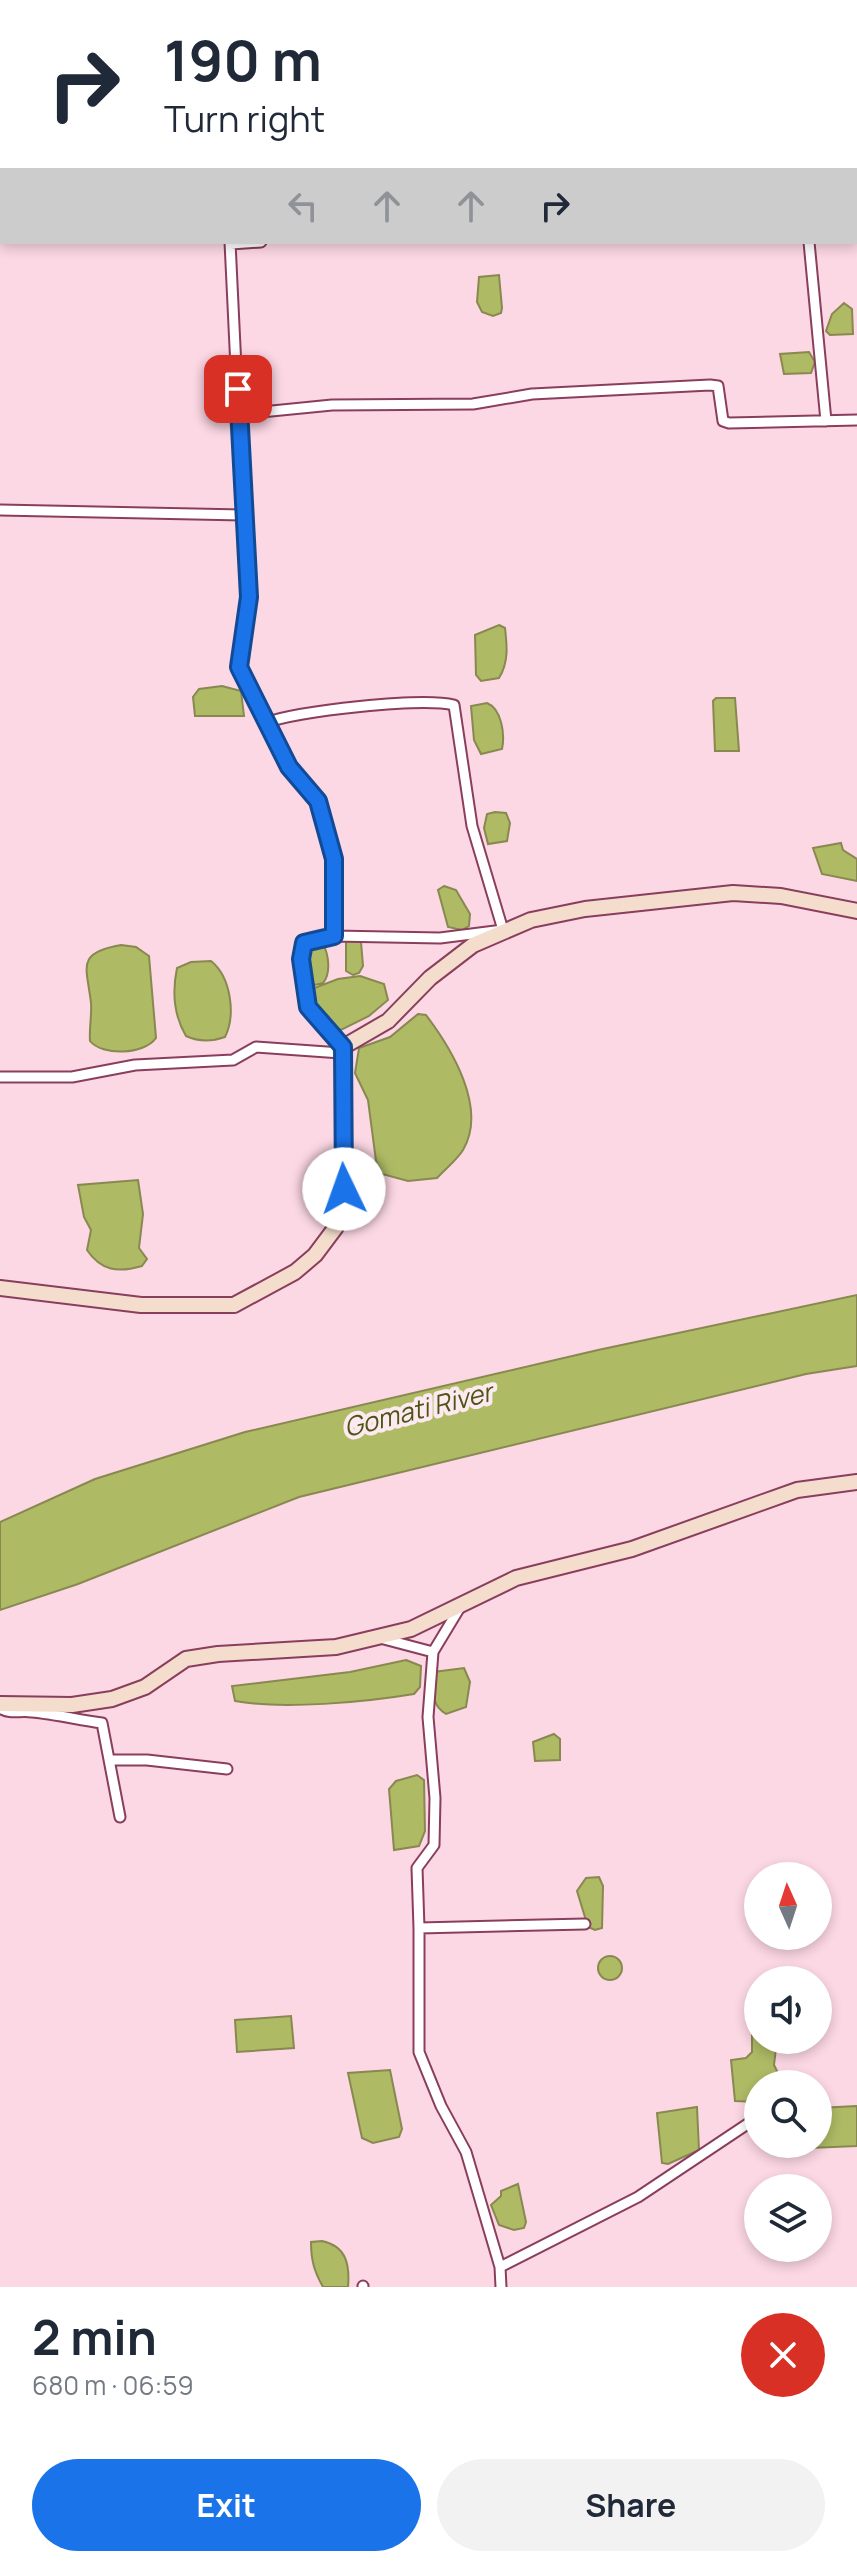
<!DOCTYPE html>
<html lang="en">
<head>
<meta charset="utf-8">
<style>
	:root { --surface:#fff; --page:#f2f2f3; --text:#1f2937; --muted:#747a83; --accent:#1a73e8 }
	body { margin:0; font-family:Manrope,sans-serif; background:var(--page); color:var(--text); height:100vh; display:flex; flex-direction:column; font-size:30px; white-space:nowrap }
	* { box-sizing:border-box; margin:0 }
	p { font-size:26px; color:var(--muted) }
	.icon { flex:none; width:44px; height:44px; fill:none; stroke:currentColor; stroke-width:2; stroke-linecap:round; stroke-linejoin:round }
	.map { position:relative; height:2287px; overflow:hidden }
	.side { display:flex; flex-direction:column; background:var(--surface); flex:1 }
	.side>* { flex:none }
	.banner { position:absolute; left:0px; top:0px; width:858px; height:244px; box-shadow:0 4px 12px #0003; background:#fff; color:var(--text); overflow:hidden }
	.needle { width:52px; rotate:357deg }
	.fabs { position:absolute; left:744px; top:1862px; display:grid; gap:16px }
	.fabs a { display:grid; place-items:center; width:88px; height:88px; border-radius:50%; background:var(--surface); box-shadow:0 4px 12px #0003; font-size:40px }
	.pin { position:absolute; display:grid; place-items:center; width:68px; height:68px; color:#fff; margin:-34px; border-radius:16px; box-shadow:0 4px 12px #0006 }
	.me { position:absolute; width:88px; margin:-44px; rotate:357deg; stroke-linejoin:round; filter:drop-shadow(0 0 6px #0008) }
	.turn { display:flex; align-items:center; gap:28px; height:168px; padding:0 32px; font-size:36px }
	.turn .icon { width:104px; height:104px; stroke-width:2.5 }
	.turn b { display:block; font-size:56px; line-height:68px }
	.lanes { display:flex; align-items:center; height:76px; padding:0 32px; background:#0003; justify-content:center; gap:40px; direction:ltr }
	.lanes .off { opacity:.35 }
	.round { display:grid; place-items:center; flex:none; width:84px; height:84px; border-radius:42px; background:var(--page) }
	.headline { display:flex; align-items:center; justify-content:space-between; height:136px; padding:0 32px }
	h1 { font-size:48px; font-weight:700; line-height:60px }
	.cta { display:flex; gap:16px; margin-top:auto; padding:16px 32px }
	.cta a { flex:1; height:92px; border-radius:48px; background:var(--accent); color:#fff; font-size:32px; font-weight:700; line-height:92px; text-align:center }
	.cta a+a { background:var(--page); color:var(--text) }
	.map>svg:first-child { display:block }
	.water { fill:#aeba64; stroke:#898850; stroke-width:2 }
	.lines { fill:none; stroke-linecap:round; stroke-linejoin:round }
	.street-casing { stroke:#893e5d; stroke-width:13 }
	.secondary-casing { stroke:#893e5d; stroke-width:18 }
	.street { stroke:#fff; stroke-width:9 }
	.secondary { stroke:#f4ddcc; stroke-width:14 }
	.route-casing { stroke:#114b97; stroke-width:20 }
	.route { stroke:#1a73e8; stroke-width:14 }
	.labels { text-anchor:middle; stroke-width:8; stroke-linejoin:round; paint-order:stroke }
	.water-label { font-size:26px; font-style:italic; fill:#4d5415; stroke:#fdeaf0 }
</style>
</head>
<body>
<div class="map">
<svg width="857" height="2287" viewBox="0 0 857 2287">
	<rect width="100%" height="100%" fill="#fcd7e4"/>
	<!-- water -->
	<path class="water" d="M499 275 502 308 501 313 493 316 482 312 477 302 479 277Z
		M844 303 852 309 853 334 830 335 826 331 832 314Z
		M809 352 815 362 811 373 784 374 780 354Z
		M499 625 505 628C507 645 509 662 499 678L481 681 476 675 475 635Z
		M222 686 241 691 244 716H195L193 697 199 689Z
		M716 698H735L739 751H715L713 701Z
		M487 703C502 709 505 735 502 749L481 754 474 740 471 706Z
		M495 812 506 813 510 823 507 841 488 844 484 828 487 814Z
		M841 843 843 850 857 859V881L822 874 813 848Z
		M444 886 456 890 470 914 469 926 462 930 448 927 438 890Z
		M356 938 361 942 363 966 359 973 353 975 346 971V942Z
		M309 944H323C329 955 331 974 323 983L315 985 304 974V953Z
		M121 945 136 947 149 956 156 1038C144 1055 102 1056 90 1041 89 1028 92 1015 91 1003 87 967 75 953 121 945Z
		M211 961C231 977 236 1015 225 1037 211 1042 199 1042 186 1036 173 1014 172 992 177 968L191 962Z
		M360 976 384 984 388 1000 369 1016 341 1030 320 1019 309 990 338 979Z
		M418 1014 426 1015C451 1048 488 1108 463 1150 457 1160 445 1169 437 1178L408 1181 382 1174 376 1161 368 1100 355 1073 359 1048 390 1037Z
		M138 1180 143 1214 139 1248 147 1259 142 1266C118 1273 101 1271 87 1250L91 1230 84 1217 78 1185Z
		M857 1295V1366L806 1374 299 1497 78 1584 0 1610V1522L95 1479 245 1432 598 1350Z
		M406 1660 421 1666 420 1687 414 1694C366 1702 282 1710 235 1701L232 1686 350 1672Z
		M464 1668 470 1682 466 1707 446 1714C429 1704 434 1689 434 1672Z
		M554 1734 560 1739V1760L535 1761 533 1742Z
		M417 1775 424 1780 425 1831 419 1846 394 1850 389 1789 396 1781Z
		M599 1877 603 1886 602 1928 595 1930 588 1927 577 1891 586 1878Z
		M598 1968a12 12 0 1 1 24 0a12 12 0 1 1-24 0Z
		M291 2016 294 2048 237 2052 235 2020Z
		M752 2022H758V2040H777L774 2065 778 2073 796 2080 795 2084H758V2102L735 2101 731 2060 746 2058 752 2052Z
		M390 2070 402 2129 399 2137 373 2143 362 2138 348 2073Z
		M857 2106V2146L810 2148 807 2144H818V2108Z
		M697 2107 699 2150 668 2164 662 2163 657 2113Z
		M518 2184 526 2222 524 2228 514 2230 499 2225 491 2205 501 2196V2191Z
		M322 2241C346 2246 350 2264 348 2287H323C314 2271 311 2260 311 2242Z"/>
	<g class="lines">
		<defs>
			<path id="street" d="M218 0V2
				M856 177H857
				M809 242 826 421
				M231 244 261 242
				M241 414 332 405 473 404 532 394 710 385 718 386 723 421 729 423 857 420
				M0 510 243 515 230 242
				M243 515 249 610 238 655 239 667 289 767 318 801 334 859V936L440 938 503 930 472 826 454 705C421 697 299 711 265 723
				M334 936 304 943C292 986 314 1018 343 1047
				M0 1077H72L135 1065 233 1060 256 1047 341 1053
				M380 1638 433 1652 428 1717 435 1798 434 1845 417 1868 419 1928 585 1924
				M433 1652 462 1604
				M0 1708C11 1715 19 1710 32 1712 55 1714 79 1720 102 1723L120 1817
				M109 1760H147L227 1769
				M419 1928V2052L441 2106 466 2152 500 2267
				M363 2286V2287
				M501 2287 500 2267 638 2197 758 2117"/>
			<path id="secondary" d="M0 1288 141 1305H234L295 1272 315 1255 336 1227 344 1189 343 1047 388 1021 430 978 473 945 531 920 585 909 733 893 781 896 857 911
				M0 1704 72 1705 112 1699 145 1687 186 1659 218 1654 336 1647 411 1629 516 1578 632 1549 797 1490 857 1482"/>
		</defs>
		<!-- street casing -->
		<use href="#street" class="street-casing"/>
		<!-- secondary casing -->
		<use href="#secondary" class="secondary-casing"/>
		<!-- street -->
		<use href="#street" class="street"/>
		<!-- secondary -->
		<use href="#secondary" class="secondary"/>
	</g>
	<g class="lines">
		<defs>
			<path id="route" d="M238 389 249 597 239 667 289 767 318 801 334 859V936L304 943 301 959 308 1007 343 1047 344 1189"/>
		</defs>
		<!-- route casing -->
		<use href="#route" class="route-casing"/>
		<!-- route -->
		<use href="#route" class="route"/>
	</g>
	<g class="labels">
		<!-- water labels -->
		<g class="water-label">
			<text transform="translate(418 1410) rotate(-14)" y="9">Gomati River</text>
		</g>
	</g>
</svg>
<div class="fabs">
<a><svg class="needle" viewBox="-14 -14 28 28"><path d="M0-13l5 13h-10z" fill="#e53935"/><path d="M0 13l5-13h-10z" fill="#747a83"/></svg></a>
<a><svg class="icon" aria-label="sound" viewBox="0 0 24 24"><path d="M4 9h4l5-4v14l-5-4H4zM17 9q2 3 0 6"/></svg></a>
<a><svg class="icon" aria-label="search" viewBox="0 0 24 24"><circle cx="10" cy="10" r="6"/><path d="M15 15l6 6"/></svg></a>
<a><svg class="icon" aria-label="layers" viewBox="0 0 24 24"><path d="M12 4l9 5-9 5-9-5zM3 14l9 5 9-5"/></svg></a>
</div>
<div class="pin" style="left:238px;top:389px;background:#d93025"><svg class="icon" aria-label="arrive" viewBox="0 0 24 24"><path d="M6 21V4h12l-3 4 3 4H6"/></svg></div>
<svg class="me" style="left:344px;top:1189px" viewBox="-20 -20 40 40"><circle r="19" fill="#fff"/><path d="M0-13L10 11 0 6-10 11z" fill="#1a73e8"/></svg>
<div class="banner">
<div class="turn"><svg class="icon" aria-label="right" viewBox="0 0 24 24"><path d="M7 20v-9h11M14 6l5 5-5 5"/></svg><div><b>190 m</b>Turn right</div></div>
<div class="lanes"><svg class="icon off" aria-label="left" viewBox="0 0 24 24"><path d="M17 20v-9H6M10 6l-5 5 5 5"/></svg><svg class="icon off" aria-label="ahead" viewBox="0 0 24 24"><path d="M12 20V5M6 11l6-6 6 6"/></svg><svg class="icon off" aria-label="ahead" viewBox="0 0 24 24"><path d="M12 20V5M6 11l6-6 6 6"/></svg><svg class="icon" aria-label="right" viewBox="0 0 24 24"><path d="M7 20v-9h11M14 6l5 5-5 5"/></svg></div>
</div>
</div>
<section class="side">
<div class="headline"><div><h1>2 min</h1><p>680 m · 06:59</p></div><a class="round" style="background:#d93025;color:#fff"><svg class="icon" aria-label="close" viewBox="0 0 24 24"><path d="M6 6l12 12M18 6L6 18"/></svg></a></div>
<div class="cta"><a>Exit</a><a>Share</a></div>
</section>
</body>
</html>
